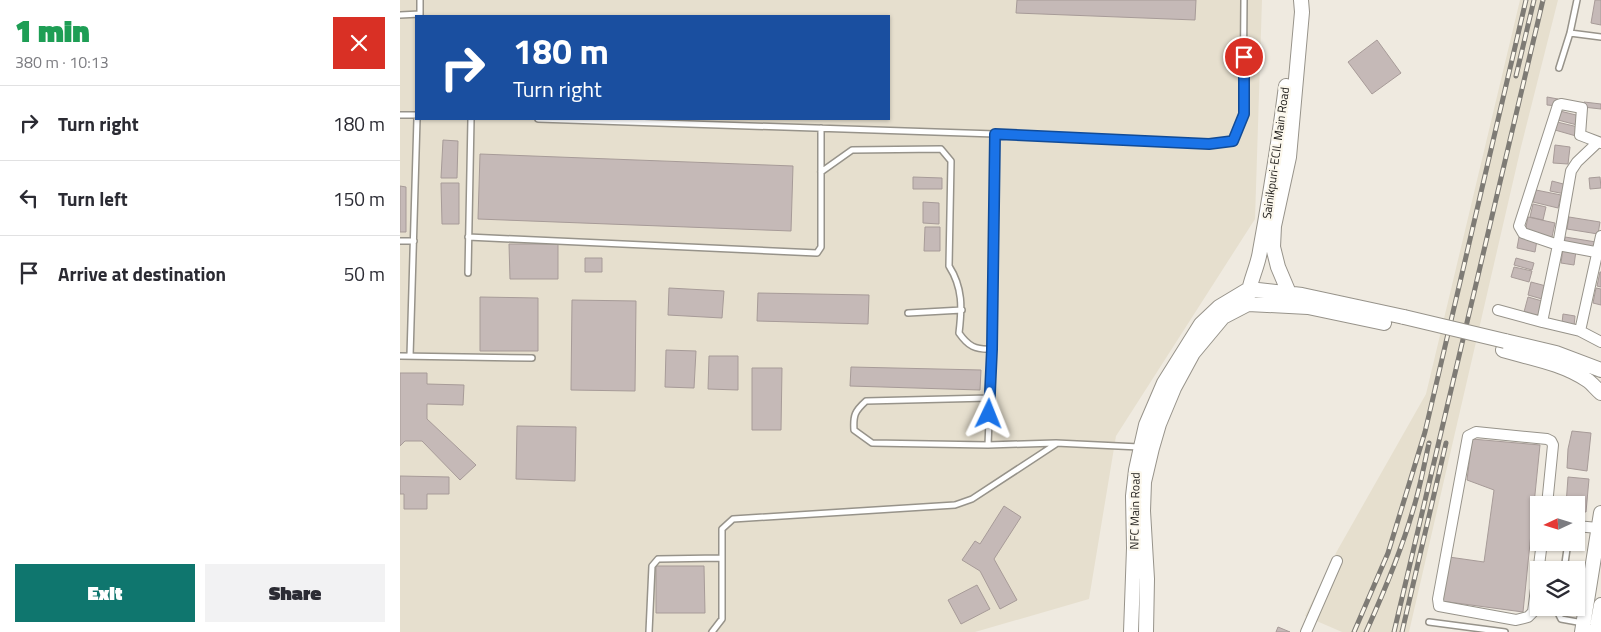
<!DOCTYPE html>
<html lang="en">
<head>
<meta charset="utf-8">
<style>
	:root { --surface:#fff; --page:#f2f2f3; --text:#2b2b33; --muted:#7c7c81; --line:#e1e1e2; --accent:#0f766e }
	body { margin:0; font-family:"Titillium Web",sans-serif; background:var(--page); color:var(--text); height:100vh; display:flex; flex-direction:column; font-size:19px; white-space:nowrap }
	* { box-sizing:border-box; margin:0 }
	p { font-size:16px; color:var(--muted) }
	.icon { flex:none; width:28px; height:28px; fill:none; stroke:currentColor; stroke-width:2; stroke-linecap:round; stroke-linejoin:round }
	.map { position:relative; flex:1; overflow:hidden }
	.panel { display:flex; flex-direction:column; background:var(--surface); width:400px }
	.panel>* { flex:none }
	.guide { position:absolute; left:15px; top:15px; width:475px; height:105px; border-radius:0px; box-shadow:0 1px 4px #0004; background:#1a4fa0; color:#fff; overflow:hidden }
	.needle { width:32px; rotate:266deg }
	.buttons { position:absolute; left:1130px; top:496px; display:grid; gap:10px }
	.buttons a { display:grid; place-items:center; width:55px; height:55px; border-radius:0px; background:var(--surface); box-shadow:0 1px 4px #0004; font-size:25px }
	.pin { position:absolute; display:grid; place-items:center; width:42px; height:42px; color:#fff; margin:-21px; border:2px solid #fff; border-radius:50%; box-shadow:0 1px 5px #0007 }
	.me { position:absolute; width:55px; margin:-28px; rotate:2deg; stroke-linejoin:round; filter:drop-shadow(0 0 4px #0008) }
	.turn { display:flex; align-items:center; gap:18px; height:105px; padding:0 15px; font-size:22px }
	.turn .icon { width:65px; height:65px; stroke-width:2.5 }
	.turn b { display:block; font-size:35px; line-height:42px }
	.round { display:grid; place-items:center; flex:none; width:52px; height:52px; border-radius:0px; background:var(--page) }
	.headline { display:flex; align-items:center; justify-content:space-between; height:85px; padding:0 15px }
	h1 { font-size:30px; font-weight:800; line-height:38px; color:#1e9e55 }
	.cta { display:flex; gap:10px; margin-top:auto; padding:10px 15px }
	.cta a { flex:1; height:58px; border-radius:0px; background:var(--accent); color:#fff; font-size:20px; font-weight:800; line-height:58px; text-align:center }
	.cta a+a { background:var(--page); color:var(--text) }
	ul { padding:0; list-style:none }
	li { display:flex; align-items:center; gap:15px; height:75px; padding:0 15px; border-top:1px solid var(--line) }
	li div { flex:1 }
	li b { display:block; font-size:19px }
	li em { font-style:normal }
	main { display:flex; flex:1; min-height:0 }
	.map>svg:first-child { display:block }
	.built { fill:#e6dfce; fill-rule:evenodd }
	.building { fill:#c5b9b7; stroke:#a79b98 }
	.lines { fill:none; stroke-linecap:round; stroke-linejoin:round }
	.lane-casing { stroke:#97938a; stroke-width:8 }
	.street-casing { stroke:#97938a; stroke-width:12 }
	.secondary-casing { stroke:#97938a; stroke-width:16 }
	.lane { stroke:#fff; stroke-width:5 }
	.street { stroke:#fff; stroke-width:10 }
	.secondary { stroke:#fff; stroke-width:14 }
	.rail-casing { stroke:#7e7b75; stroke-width:5 }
	.rail { stroke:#fcf8ed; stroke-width:3; stroke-dasharray:9; stroke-linecap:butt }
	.secondary-bridge-casing { stroke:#97938a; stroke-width:16; stroke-linecap:butt }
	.secondary-bridge { stroke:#fff; stroke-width:14 }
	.route-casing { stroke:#114b97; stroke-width:12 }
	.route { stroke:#1a73e8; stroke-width:9 }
	.labels { text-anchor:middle; stroke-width:4.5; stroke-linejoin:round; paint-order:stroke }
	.street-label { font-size:12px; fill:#1c1a17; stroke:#fcf8ed }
</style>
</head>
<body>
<main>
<section class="panel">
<div class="headline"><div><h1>1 min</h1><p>380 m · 10:13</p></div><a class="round" style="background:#d93025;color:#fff"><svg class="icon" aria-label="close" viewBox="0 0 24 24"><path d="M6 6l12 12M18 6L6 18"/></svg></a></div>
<ul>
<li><svg class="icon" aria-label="right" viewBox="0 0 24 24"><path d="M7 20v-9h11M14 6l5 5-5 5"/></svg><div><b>Turn right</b></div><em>180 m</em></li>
<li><svg class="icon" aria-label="left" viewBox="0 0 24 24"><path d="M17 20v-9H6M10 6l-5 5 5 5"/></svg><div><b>Turn left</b></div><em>150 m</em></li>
<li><svg class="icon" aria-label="arrive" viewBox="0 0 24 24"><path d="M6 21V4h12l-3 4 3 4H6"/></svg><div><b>Arrive at destination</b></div><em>50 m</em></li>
</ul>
<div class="cta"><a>Exit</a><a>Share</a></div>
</section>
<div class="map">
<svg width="1201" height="632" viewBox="0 0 1201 632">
	<rect width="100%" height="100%" fill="#efeae0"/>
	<!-- built -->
	<path class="built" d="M0 0H862L855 219 716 436 689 599 575 632H0ZM16 16H489V119H16Z
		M1120 0H1158L1121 147 1009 632H942L905 616 937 551 1026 394Z"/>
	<!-- building -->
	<path class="building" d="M617 0H796L795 20 616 13Z
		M1195 0H1201V25L1191 23Z
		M977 40 1001 73 972 94 948 62Z
		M1147 97 1158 99V106L1147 105Z
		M1184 102 1201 104V109L1183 107Z
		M1160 111 1180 116 1177 125 1158 120Z
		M1157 122 1178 127 1176 136 1155 130Z
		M43 140 58 141 57 178H41Z
		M1155 145 1170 147 1168 164 1153 163Z
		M80 154 393 166 391 231 78 219Z
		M513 177 542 178V189H513Z
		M1200 177 1201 188 1190 189 1189 178Z
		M1152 181 1167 185 1165 194 1150 191Z
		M41 183H59V224H42Z
		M0 186 6 187V232H0Z
		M1136 190 1161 195 1158 208 1133 202Z
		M523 202 539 203V224L523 223Z
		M1133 204 1146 207 1143 220 1130 217Z
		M1128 217 1155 223 1152 237 1125 232Z
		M1169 217 1200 222 1198 234 1167 229Z
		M525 227H540V251H524Z
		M1119 237 1137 240 1135 252 1117 248Z
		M1165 237 1196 242 1195 249 1164 244Z
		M109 244H158V279H110Z
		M1163 249 1176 251 1174 265 1161 263Z
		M185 258H202V272H185Z
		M1116 258 1134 263 1132 270 1114 265Z
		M1114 267 1132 271 1129 282 1111 277Z
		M1200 272H1201V287L1197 286Z
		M1131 282 1146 286 1142 299 1128 295Z
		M269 288 324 291 322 318 268 315Z
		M1196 288 1201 289V305L1193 303Z
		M358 293 469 295 468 324 357 321Z
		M80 297 138 298V351H80Z
		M1128 297 1142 301 1139 316 1124 312Z
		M172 300 236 301 235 391 171 390Z
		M1163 314 1175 316 1174 326 1162 323Z
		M266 350 296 351 294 388 265 387Z
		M309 356H338V390L308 389Z
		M451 367 581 370 580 390 450 386Z
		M352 368H382L381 430H352Z
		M0 373H27V384L64 385 63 405 27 404V419L76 465 60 480 22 441H5L0 446Z
		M117 426 176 427 175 481 116 479Z
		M1172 431 1191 433 1187 471 1167 468 1168 449Z
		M1072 439 1140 445 1123 612 1041 601 1049 557 1084 562 1094 490 1067 480Z
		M0 476 49 477V494H27V509H4V494H0Z
		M1168 477 1189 479 1186 512 1176 511V505H1166Z
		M604 506 621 517 594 559 617 600 600 609 580 571 562 560 575 541 580 544Z
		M256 566H304L305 613H256Z
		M577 585 590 609 561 624 548 600Z
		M878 627 890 632H876Z"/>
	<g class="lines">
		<defs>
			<path id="lane" d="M0 15 20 14
				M20 16V0
				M1170 33 1201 37
				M1159 68 1170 33 1177 0
				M0 115H16
				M138 119 595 134 809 144 833 141 843 114 844 0
				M595 134 592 349 588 445 656 443 739 447
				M421 172 452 150 541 149 551 161 549 266C563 288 562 308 559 333 568 346 575 350 592 349
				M68 237 417 253 421 247V128
				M0 241H14
				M68 273 71 119
				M508 313 562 310
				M0 356 132 358
				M10 356 17 119
				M588 445 472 443 454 430C453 415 455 411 466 401L589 398
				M1164 570 1168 542
				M1159 608V615L1161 619 1183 623
				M1029 622 1105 632
				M249 632 252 566 258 559 321 558
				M312 632 322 619V529L333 519 555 505 572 499 656 444"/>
			<path id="street" d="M1198 142 1177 162 1171 171 1158 245 1142 322 1180 331 1201 342
				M1201 143 1180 135 1182 108 1161 104 1158 105 1119 226 1123 233 1158 245 1201 253
				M1098 310 1142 322
				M1180 331 1201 236
				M1176 526 1198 528
				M1142 542 1133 612 1128 617 1116 620 1039 606 1038 599 1068 436 1076 432 1147 439 1151 441 1153 445 1147 505
				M906 632 937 561"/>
			<path id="secondary" d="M848 296C850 280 858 266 860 251 870 196 879 141 886 86
				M890 299 889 293 878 267 873 247 874 226 889 157 902 12 901 0
				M1105 341 1156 353 1201 370
				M1103 350C1130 358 1162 363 1187 380 1192 383 1196 389 1201 393
				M731 632 734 548 733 496 736 470 741 447 746 425 764 383 801 324 819 307 849 289 902 295 1004 317
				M746 632 747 579 743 511 744 482 752 448 759 424 774 388 793 353 823 317 848 304 908 307 984 323
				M1182 632 1201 513
				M1196 632 1201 605"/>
		</defs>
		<!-- lane casing -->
		<use href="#lane" class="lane-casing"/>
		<!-- street casing -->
		<use href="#street" class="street-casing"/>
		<!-- secondary casing -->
		<use href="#secondary" class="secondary-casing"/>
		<!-- lane -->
		<use href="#lane" class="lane"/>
		<!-- street -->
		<use href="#street" class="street"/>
		<!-- secondary -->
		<use href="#secondary" class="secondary"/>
		<defs>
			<path id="rail" d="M1116 76 1134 0
				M954 632 988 553 1025 432 1126 0
				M966 632C984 592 1001 552 1013 510 1020 488 1024 465 1029 443
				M994 632 1143 0
				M1002 632 1046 443"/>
		</defs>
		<!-- rail casing -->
		<use href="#rail" class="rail-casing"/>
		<!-- rail -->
		<use href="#rail" class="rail"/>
		<defs>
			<path id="secondary-bridge" d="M1004 317 1105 341"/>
		</defs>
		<!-- secondary-bridge casing -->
		<use href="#secondary-bridge" class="secondary-bridge-casing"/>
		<!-- secondary-bridge -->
		<use href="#secondary-bridge" class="secondary-bridge"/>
	</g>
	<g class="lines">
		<defs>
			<path id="route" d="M589 414 592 349 595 134 809 144 833 141 844 114V57"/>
		</defs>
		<!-- route casing -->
		<use href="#route" class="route-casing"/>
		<!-- route -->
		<use href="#route" class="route"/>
	</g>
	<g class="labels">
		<!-- street labels -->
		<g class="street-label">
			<text transform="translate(876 153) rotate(-82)" y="4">Sainikpuri-ECIL Main Road</text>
			<text transform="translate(735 511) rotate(-89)" y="4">NFC Main Road</text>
		</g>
	</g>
</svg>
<div class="buttons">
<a><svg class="needle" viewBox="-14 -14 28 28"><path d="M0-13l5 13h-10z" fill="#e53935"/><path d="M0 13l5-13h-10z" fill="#7c7c81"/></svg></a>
<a><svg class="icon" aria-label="layers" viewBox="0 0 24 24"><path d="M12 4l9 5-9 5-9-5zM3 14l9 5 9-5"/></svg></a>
</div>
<div class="pin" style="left:844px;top:57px;background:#d93025"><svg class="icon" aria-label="arrive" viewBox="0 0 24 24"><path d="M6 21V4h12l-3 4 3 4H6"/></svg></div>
<svg class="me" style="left:589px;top:414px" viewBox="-20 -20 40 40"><path d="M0-17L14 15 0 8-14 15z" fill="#1a73e8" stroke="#fff" stroke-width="4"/></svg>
<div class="guide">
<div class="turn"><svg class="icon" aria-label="right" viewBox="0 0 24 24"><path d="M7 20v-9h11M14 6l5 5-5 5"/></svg><div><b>180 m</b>Turn right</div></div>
</div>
</div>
</main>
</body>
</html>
